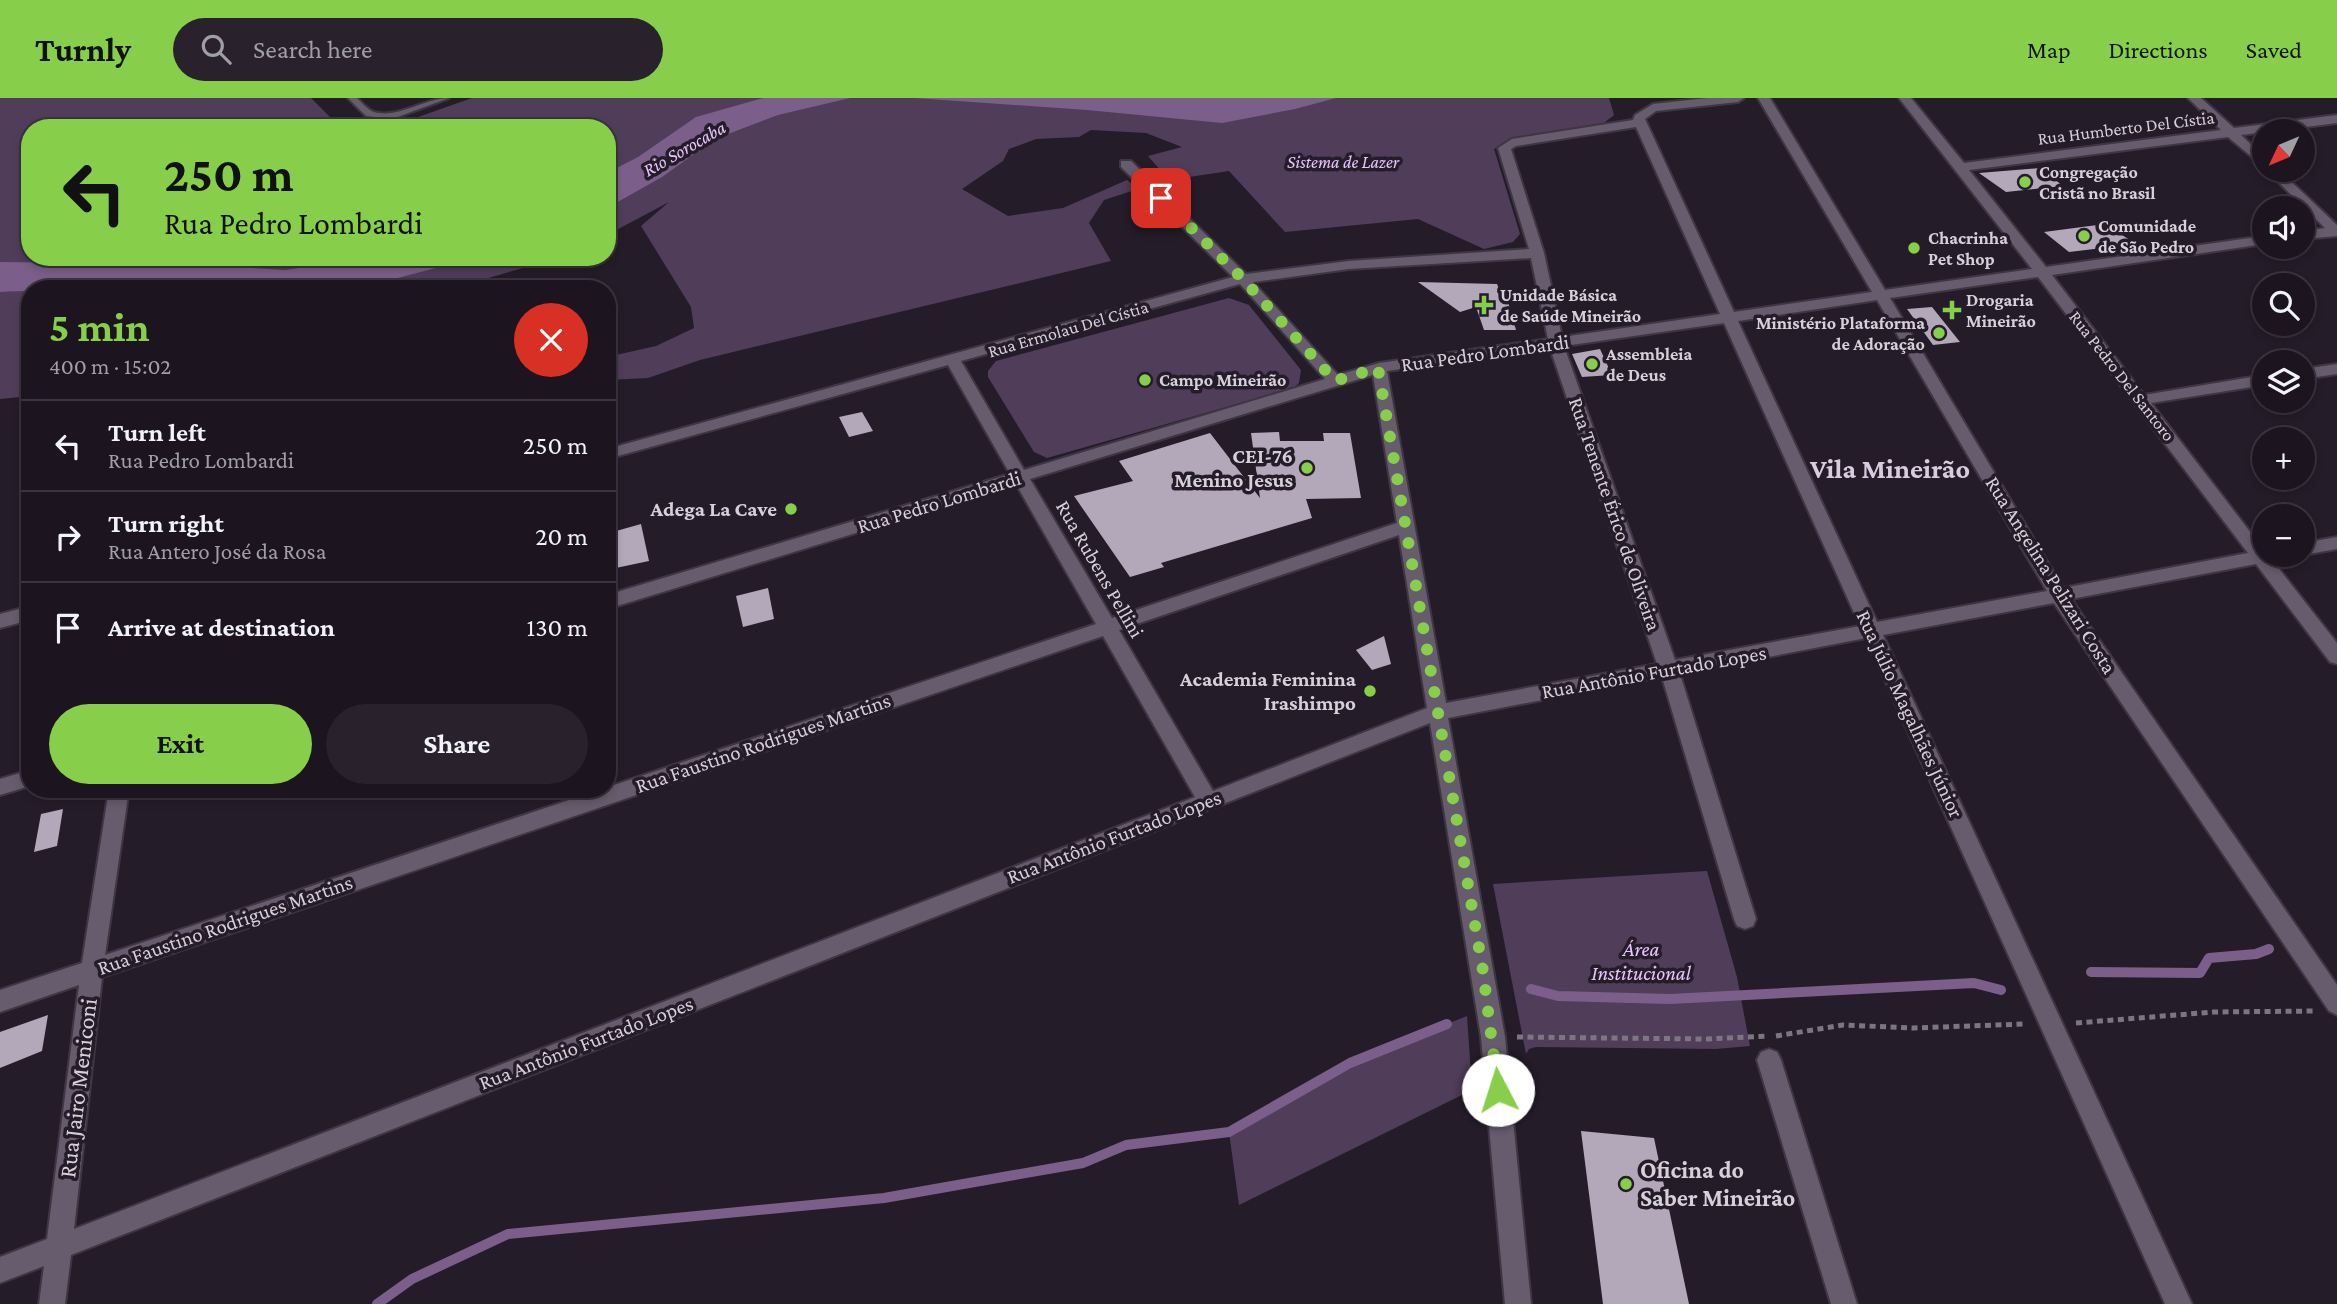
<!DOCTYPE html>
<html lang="en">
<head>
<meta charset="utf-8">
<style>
	:root { --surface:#1c1520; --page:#29222d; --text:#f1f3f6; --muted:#a09fa5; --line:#3a343e; --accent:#87cf4a }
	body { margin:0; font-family:"Crimson Pro",serif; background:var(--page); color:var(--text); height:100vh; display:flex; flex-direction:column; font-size:26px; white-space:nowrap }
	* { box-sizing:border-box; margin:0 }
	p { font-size:23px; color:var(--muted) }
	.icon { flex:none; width:38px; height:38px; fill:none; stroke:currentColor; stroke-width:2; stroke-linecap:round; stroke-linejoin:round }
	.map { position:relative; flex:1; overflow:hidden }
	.details { position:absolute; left:21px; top:182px; width:595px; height:518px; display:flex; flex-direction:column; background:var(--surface); border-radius:28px; box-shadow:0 4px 10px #0003,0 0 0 2px var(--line) }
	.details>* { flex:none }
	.guide { position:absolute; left:21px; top:21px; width:595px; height:147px; border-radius:28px; box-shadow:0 4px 10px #0003,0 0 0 2px var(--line); background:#87cf4a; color:#111; overflow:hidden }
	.needle { width:46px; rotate:226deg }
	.tools { position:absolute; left:2252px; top:21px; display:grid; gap:14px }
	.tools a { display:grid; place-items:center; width:63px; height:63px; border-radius:50%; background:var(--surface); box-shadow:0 4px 10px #0003,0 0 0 2px var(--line); font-size:35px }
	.pin { position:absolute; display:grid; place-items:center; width:60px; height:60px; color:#fff; margin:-30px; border-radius:14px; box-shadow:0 4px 10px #0006 }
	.me { position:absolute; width:77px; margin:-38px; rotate:355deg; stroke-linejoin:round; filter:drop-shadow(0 0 5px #0008) }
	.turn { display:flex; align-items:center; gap:24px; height:147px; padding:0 28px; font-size:32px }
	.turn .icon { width:91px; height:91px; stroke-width:2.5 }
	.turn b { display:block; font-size:49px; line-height:60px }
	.round { display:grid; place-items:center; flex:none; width:74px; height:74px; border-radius:37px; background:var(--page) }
	.head { display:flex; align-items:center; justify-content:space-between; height:119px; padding:0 28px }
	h1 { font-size:42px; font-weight:700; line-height:52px; color:var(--accent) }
	.cta { display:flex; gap:14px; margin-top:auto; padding:14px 28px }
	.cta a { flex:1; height:80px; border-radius:42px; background:var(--accent); color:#111; font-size:28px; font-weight:700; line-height:80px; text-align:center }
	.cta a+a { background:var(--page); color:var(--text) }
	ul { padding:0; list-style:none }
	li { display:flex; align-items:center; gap:21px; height:91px; padding:0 28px; border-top:2px solid var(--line) }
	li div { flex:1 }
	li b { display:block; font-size:26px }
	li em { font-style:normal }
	header { display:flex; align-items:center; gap:42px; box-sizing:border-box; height:98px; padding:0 35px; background:var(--accent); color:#111 }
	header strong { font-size:33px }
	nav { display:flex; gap:38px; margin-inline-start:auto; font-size:24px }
	.search { width:490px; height:63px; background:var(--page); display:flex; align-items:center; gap:18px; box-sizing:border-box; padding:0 24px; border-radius:38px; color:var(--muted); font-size:26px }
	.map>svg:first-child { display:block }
	.green { fill:#503d5a }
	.water { fill:#7b5f8a }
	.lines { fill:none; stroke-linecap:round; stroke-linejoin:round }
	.stream { stroke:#7b5f8a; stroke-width:10 }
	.building { fill:#b3a7ba }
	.service-casing { stroke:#3e3642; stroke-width:4 }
	.minor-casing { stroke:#3e3642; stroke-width:4 }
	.path { stroke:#7d7581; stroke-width:5; stroke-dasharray:6 4.5; stroke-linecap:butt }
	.service { fill:#675c6d; fill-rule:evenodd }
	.minor { fill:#675c6d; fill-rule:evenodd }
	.route { stroke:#87cf4a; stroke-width:12; stroke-dasharray:0 21.6 }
	.poi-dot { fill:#87cf4a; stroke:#251c2a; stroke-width:2.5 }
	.labels { text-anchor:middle; stroke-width:7; stroke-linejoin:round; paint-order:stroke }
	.far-street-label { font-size:18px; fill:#d6d0da; stroke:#251c2a }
	.far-park-label { font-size:18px; font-style:italic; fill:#e8c5fc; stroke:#251c2a }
	.far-poi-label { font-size:18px; font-weight:bold; fill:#d6d0da; stroke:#251c2a; text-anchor:start }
	.far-water-label { font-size:19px; font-style:italic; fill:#e7c4fb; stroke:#251c2a }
	.street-label { font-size:21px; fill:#d6d0da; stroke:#251c2a }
	.poi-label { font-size:21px; font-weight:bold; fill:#d6d0da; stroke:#251c2a; text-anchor:end }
	.park-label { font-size:21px; font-style:italic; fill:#e8c5fc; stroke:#251c2a }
	.near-street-label { font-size:24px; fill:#d6d0da; stroke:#251c2a }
	.near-poi-label { font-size:24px; font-weight:bold; fill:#d6d0da; stroke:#251c2a; text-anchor:start }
	.district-label { font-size:28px; font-weight:bold; fill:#d8ccdf; stroke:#251c2a }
</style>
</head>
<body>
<header>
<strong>Turnly</strong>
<div class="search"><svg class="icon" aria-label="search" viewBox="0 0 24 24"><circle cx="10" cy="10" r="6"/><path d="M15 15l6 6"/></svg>Search here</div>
<nav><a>Map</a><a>Directions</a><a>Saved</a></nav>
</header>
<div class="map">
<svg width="2337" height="1206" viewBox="0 0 2337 1206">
	<rect width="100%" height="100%" fill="#251c2a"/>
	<!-- green -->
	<path class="green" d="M0 0H311L341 30H30V159H167L166 165 0 164Z
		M472 0H1609L1614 17 1599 29 1507 44 1494 51 1520 136 1513 144 1484 151 1418 121 1285 134 1229 73 1169 82 1148 58 1182 49 1146 35 1091 32 1079 39 1036 41 1009 51 1003 63 962 91 1008 118 1063 110 1127 82 1138 91 1104 102 1089 125 1111 163 700 262 648 280 607 282V259L656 248 694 230 691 209 641 128 669 104 607 137V30H387Z
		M171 159H561L450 191H71L142 188 174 191Z
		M30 192V298L0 301V194Z
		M1229 200 1249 207 1301 272 1299 285 1293 290 1047 360 1034 354 988 279V273L996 263Z
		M1707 773 1737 879 1750 948 1716 951 1536 949 1529 951 1526 956 1493 786Z
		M1467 918 1472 992 1239 1107 1229 1034 1350 965Z"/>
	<!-- water -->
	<path class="water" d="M763 0H850L778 17 715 41 662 79 607 110V75L638 59 696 19Z
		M915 0H1336L1295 11 1222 25 1087 12Z
		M370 159H477L379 185 344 191H174L142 188 0 194V164L166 165 286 172Z"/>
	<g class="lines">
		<!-- stream -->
		<path class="stream" d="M2091 874 2200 875 2209 860 2256 856 2269 851
			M1531 891 1558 898 1670 901 1974 885 2001 892
			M377 1206 412 1181 508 1136 884 1100 1083 1065 1126 1047 1229 1034 1350 965 1447 926"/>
	</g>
	<!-- building -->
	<path class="building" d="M2040 70 2063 88 2006 94 1979 75Z
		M2105 126 2136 146 2069 154 2044 134Z
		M1418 184 1497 186 1504 204H1508L1516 232H1484L1476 209 1460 214Z
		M1932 209 1960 244 1933 247 1907 211Z
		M1600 251 1612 277 1582 279 1572 256Z
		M862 314 873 333 849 339 839 319Z
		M1279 334 1280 343H1324L1323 335H1350L1361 400 1306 401 1312 420 1161 465 1164 469 1130 479 1074 398 1133 383 1119 363 1210 335 1260 400 1251 335Z
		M641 426 649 463 611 471 609 435Z
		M768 490 774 521 743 529 736 498Z
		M1384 538 1391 566 1372 572 1356 552Z
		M63 711 57 748 34 754 41 716Z
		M48 917 42 953 0 970V934Z
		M1581 1033 1654 1040 1689 1206H1603Z"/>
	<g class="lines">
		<defs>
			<path id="service" d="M348 0H357C362 5 368 12 374 14 399 21 424 0 449 0L392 21 366 18Z"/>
			<path id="minor" d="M1707 0H1744L1738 4 1656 13 1645 21 1734 214 1872 194 1758 0H1770L1885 192 2032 171 1899 0H1911L1964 65 2221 32 2188 0H2201L2234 30 2337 17V25L2241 37 2264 59V69L2228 39 1969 72 2046 169 2264 138V146L2052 177 2144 297 2264 277V287L2151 305 2264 452V457H2281L2273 463 2337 545V566L2330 564 2256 466 2071 501 2337 887V917L2329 913 2054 505 1883 537 2192 1206H2165L1866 540 1680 576 1756 821 1753 828 1745 831 1737 828 1734 821 1662 579 1448 620 1505 939 1531 1206H1505L1481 939 1430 625 71 1157 65 1206H39L44 1168 0 1185V1159L47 1141 79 887 0 914V892L82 865 109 691H129L105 857 1096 526 1016 386 607 511V497L1010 376 948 267 607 361V351L1233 179 1121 69V63H1131L1246 176 1349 163 1529 151 1498 50 1512 41 1633 22 1635 17 1653 6ZM1636 29 1720 216 1562 239 1544 155 1511 51 1516 48ZM1531 160 1548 241 1379 265 1338 277 1253 184 1349 171ZM2038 179 2248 455 2063 490 1890 200ZM1240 186 1325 281 1024 372 961 263ZM1877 202 2047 493 1877 524 1738 223ZM1724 225 1860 528 1675 562 1564 248ZM1550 250 1657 566 1446 605 1387 273ZM1373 277 1397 425 1112 520 1030 381ZM1399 437 1427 610 1213 693 1119 532ZM1103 538 1195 699 74 1131 102 879Z
				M2266 72H2279L2337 127V138L2303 141V133L2325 130Z
				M2337 266V276L2303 281V271Z
				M2337 439V451L2303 457H2302L2303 445Z
				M30 508V522L0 530V516Z
				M30 672V688L0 697V681Z
				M1769 951 1777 954 1781 962 1857 1206H1831L1757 962 1761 954Z"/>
		</defs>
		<!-- service casing -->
		<use href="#service" class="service-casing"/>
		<!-- minor casing -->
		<use href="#minor" class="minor-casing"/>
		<!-- path -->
		<path class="path" d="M2076 925 2214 914 2315 913
			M1776 938 1843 927 1914 930 2025 926
			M1517 939 1707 941 1767 938"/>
		<!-- service -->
		<use href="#service" class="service"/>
		<!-- minor -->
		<use href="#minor" class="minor"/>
	</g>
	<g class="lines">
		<!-- route -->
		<path class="route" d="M1161 100 1243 181 1335 283 1378 270 1483 873 1498 992"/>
	</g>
	<!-- markers -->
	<g class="poi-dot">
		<circle cx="2025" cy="84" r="7"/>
		<circle cx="2084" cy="138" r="7"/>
		<circle cx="1914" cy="150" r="7"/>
		<path d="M1480.5 196.5h7v7h7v7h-7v7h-7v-7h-7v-7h7z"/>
		<path d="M1948.5 201.5h7v7h7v7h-7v7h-7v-7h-7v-7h7z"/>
		<circle cx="1939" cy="235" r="7"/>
		<circle cx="1592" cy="266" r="7"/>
		<circle cx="1145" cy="282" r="7"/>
		<circle cx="1307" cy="370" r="7"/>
		<circle cx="791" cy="411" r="7"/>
		<circle cx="1370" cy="593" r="7"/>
		<circle cx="1626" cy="1086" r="7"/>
	</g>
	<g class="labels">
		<!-- far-street labels -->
		<g class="far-street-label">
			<text transform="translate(2126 30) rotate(-7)" y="6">Rua Humberto Del Cístia</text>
			<text transform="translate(1068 231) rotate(-16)" y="6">Rua Ermolau Del Cístia</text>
			<text transform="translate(2122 278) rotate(52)" y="6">Rua Pedro Del Santoro</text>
		</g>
		<!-- far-park labels -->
		<g class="far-park-label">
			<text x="1343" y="70">Sistema de Lazer</text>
		</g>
		<!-- far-poi labels -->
		<g class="far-poi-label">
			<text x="2039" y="80">Congregação<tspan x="2039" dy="21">Cristã no Brasil</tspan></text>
			<text x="2098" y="134">Comunidade<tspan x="2098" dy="21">de São Pedro</tspan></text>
			<text x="1928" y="146">Chacrinha<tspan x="1928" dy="21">Pet Shop</tspan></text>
			<text x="1500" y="203">Unidade Básica<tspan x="1500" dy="21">de Saúde Mineirão</tspan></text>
			<text x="1966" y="208">Drogaria<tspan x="1966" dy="21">Mineirão</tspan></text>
			<text x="1925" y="231" text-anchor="end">Ministério Plataforma<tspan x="1925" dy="21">de Adoração</tspan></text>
			<text x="1606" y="262">Assembleia<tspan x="1606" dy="21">de Deus</tspan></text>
			<text x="1159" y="288">Campo Mineirão</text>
		</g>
		<!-- far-water labels -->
		<g class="far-water-label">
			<text transform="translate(684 50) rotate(-30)" y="7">Rio Sorocaba</text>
		</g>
		<!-- street labels -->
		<g class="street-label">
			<text transform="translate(1485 255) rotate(-8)" y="7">Rua Pedro Lombardi</text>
			<text transform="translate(939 404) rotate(-17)" y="7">Rua Pedro Lombardi</text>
			<text transform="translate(1615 416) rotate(71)" y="7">Rua Tenente Érico de Oliveira</text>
			<text transform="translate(1100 471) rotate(60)" y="7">Rua Rubens Pellini</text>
			<text transform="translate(2051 477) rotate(58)" y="7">Rua Angelina Pelizari Costa</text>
			<text transform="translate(1654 574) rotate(-10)" y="7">Rua Antônio Furtado Lopes</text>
			<text transform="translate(1910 616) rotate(65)" y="7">Rua Júlio Magalhães Júnior</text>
			<text transform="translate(763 645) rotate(-19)" y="7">Rua Faustino Rodrigues Martins</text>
			<text transform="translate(1114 739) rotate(-21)" y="7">Rua Antônio Furtado Lopes</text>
			<text transform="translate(225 827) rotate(-19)" y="7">Rua Faustino Rodrigues Martins</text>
			<text transform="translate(586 945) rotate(-21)" y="7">Rua Antônio Furtado Lopes</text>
		</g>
		<!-- poi labels -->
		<g class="poi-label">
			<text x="1293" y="365">CEI-76<tspan x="1293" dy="24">Menino Jesus</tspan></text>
			<text x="777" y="418">Adega La Cave</text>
			<text x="1356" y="588">Academia Feminina<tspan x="1356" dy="24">Irashimpo</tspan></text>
		</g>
		<!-- park labels -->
		<g class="park-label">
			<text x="1641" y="858">Área<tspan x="1641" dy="24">Institucional</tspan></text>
		</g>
		<!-- near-street labels -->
		<g class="near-street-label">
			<text transform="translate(78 990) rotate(-83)" y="8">Rua Jairo Meniconi</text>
		</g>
		<!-- near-poi labels -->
		<g class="near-poi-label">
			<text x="1640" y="1080">Oficina do<tspan x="1640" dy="28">Saber Mineirão</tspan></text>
		</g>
		<!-- district labels -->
		<g class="district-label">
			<text x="1890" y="380">Vila Mineirão</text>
		</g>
	</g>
</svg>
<div class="tools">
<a><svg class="needle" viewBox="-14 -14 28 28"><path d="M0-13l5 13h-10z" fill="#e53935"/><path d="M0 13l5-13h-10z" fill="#a09fa5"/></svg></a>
<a><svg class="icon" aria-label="sound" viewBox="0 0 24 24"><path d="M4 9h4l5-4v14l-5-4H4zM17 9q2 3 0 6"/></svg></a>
<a><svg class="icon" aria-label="search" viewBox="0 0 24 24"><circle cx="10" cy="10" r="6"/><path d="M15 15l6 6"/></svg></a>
<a><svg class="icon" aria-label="layers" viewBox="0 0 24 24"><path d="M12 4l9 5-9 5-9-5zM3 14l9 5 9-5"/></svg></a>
<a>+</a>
<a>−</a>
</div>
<div class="pin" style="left:1161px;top:100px;background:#d93025"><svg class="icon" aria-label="arrive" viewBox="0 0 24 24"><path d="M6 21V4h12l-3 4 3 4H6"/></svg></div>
<svg class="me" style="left:1498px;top:992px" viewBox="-20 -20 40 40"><circle r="19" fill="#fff"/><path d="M0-13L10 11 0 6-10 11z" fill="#87cf4a"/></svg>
<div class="guide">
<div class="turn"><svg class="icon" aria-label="left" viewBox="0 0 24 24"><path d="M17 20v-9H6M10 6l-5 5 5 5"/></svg><div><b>250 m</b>Rua Pedro Lombardi</div></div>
</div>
<section class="details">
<div class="head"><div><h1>5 min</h1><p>400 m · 15:02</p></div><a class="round" style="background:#d93025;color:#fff"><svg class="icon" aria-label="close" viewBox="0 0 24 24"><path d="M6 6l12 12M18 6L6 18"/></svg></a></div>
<ul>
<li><svg class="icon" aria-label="left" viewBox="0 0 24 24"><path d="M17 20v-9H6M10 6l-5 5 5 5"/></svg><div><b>Turn left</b><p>Rua Pedro Lombardi</p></div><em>250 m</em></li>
<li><svg class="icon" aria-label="right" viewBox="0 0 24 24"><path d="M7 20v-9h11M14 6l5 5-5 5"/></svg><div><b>Turn right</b><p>Rua Antero José da Rosa</p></div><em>20 m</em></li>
<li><svg class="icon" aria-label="arrive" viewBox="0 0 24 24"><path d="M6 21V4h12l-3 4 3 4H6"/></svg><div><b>Arrive at destination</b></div><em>130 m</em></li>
</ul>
<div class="cta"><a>Exit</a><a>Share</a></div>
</section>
</div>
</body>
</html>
